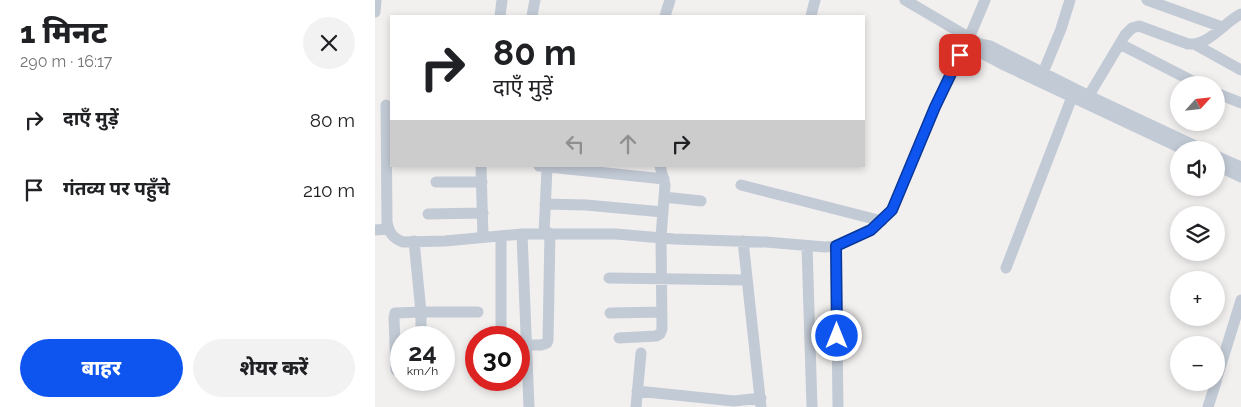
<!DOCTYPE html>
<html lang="hi">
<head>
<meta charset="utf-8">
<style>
	:root { --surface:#fff; --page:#f2f2f2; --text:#202124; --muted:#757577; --accent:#0d55ee }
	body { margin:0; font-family:Raleway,"Noto Sans Devanagari",sans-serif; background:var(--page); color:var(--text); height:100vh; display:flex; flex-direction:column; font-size:19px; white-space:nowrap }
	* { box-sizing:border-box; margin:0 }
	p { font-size:16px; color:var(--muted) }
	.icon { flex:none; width:28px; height:28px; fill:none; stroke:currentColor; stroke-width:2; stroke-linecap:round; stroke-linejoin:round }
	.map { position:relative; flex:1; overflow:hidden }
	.side { display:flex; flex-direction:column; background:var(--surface); width:375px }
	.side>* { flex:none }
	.guide { position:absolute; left:15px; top:15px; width:475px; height:152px; border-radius:0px; box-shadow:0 2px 8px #0003; background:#fff; color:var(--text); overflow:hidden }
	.needle { width:32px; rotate:63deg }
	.fabs { position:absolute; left:795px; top:76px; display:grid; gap:10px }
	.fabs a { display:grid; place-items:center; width:55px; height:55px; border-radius:50%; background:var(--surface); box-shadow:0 2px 8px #0003; font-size:25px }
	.speed { position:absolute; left:15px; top:326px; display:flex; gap:10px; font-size:25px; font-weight:700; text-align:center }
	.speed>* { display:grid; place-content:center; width:65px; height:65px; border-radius:50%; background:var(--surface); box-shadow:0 2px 8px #0003; line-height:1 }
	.speed small { font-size:12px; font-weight:400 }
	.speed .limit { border:8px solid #d22; background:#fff; color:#111 }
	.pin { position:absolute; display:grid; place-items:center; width:42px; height:42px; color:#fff; margin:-21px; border-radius:10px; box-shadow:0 2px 8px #0006 }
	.me { position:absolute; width:55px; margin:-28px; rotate:0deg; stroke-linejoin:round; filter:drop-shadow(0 0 4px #0008) }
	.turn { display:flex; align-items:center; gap:18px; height:105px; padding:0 20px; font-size:22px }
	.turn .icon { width:65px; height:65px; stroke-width:2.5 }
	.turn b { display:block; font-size:35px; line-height:42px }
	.lanes { display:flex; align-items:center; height:48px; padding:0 20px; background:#0003; justify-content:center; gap:25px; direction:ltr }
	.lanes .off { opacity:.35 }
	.round { display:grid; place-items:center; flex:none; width:52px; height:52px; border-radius:26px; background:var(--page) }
	.overview { display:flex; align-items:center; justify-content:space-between; height:85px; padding:0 20px }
	h1 { font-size:30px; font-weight:800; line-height:38px }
	.button { display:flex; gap:10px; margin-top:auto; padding:10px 20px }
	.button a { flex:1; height:58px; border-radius:30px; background:var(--accent); color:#fff; font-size:20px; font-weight:800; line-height:58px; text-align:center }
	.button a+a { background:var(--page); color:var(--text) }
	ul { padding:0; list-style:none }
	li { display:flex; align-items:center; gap:15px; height:70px; padding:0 20px }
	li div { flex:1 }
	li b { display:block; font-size:19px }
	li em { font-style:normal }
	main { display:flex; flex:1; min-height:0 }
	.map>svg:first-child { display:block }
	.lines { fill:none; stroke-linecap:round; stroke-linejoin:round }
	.minor { stroke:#c2cad5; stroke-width:11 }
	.route-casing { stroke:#08379b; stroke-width:12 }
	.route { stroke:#0d55ee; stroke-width:9 }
</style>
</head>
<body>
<main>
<section class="side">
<div class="overview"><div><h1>1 मिनट</h1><p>290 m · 16:17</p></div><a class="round"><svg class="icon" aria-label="close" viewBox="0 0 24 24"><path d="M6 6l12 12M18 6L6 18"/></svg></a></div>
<ul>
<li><svg class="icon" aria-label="right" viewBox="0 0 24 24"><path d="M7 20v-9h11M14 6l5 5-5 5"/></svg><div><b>दाएँ मुड़ें</b></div><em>80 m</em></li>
<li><svg class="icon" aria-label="arrive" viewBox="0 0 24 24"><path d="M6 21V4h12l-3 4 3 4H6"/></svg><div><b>गंतव्य पर पहुँचे</b></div><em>210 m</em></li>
</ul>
<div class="button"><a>बाहर</a><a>शेयर करें</a></div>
</section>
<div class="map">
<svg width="866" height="407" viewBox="0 0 866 407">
	<rect width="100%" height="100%" fill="#f2efef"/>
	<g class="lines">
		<!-- minor -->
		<path class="minor" d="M530 0 605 44 615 46 714 96 829 150
			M772 0 847 27
			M0 12 1 0
			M125 16 127 0
			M157 16 160 0
			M290 16 295 0
			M436 16 440 0
			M605 44 610 55 627 64 810 150
			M745 44 825 85
			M821 45 866 70
			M665 80 686 29 695 0
			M841 93 866 103
			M710 102 750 35 757 28 764 26 813 44C834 46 848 23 866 14
			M11 105 12 222C14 232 17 238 28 242L70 241 147 234H241L299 239 391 242 450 247 461 246 496 229 517 210 560 107 594 38 610 0
			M841 156 866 167
			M841 165 866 177
			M106 166 108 237
			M164 166 289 179
			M61 182H107
			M366 185 507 221
			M289 197 326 201
			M170 204 211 205 288 212
			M53 214 108 213
			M0 230 14 229
			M147 234 154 407
			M169 234 172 168
			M126 236V338
			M39 241 46 312V338
			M368 241 386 407
			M432 246 437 407
			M461 246 463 407
			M631 268 697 97
			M234 278 372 280
			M235 313 287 312
			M244 338 281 336 285 334 287 329 286 237 290 185 285 166
			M145 345H166L172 343 173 340 175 233
			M21 370 19 318 20 313 46 312H103
			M841 381 866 300
			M262 391 359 401 386 398
			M261 407 266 353
			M833 407 841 382"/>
	</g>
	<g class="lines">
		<defs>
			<path id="route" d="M462 336 461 246 496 230 517 210 560 107 585 55"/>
		</defs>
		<!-- route casing -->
		<use href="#route" class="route-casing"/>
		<!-- route -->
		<use href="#route" class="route"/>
	</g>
</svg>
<div class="fabs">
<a><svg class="needle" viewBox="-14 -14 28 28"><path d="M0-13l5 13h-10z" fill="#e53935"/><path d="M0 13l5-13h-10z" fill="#757577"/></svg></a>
<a><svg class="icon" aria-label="sound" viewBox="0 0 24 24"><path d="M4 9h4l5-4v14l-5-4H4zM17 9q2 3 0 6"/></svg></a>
<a><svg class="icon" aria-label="layers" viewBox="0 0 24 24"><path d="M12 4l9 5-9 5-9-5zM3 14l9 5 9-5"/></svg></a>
<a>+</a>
<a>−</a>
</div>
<div class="speed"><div>24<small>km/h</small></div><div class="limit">30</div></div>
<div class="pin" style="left:585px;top:55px;background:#d93025"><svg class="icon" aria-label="arrive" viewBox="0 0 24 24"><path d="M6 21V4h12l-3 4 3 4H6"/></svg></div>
<svg class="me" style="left:462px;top:336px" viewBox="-20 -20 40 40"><circle r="17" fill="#0d55ee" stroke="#fff" stroke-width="3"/><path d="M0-11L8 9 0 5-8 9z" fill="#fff"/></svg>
<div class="guide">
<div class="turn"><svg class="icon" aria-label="right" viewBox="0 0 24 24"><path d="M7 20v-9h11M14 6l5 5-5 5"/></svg><div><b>80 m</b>दाएँ मुड़ें</div></div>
<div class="lanes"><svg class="icon off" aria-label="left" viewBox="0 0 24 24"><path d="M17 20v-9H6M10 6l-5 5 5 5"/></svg><svg class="icon off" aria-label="ahead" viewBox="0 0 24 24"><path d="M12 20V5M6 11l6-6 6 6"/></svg><svg class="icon" aria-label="right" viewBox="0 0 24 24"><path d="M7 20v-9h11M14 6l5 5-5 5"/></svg></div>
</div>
</div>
</main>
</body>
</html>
